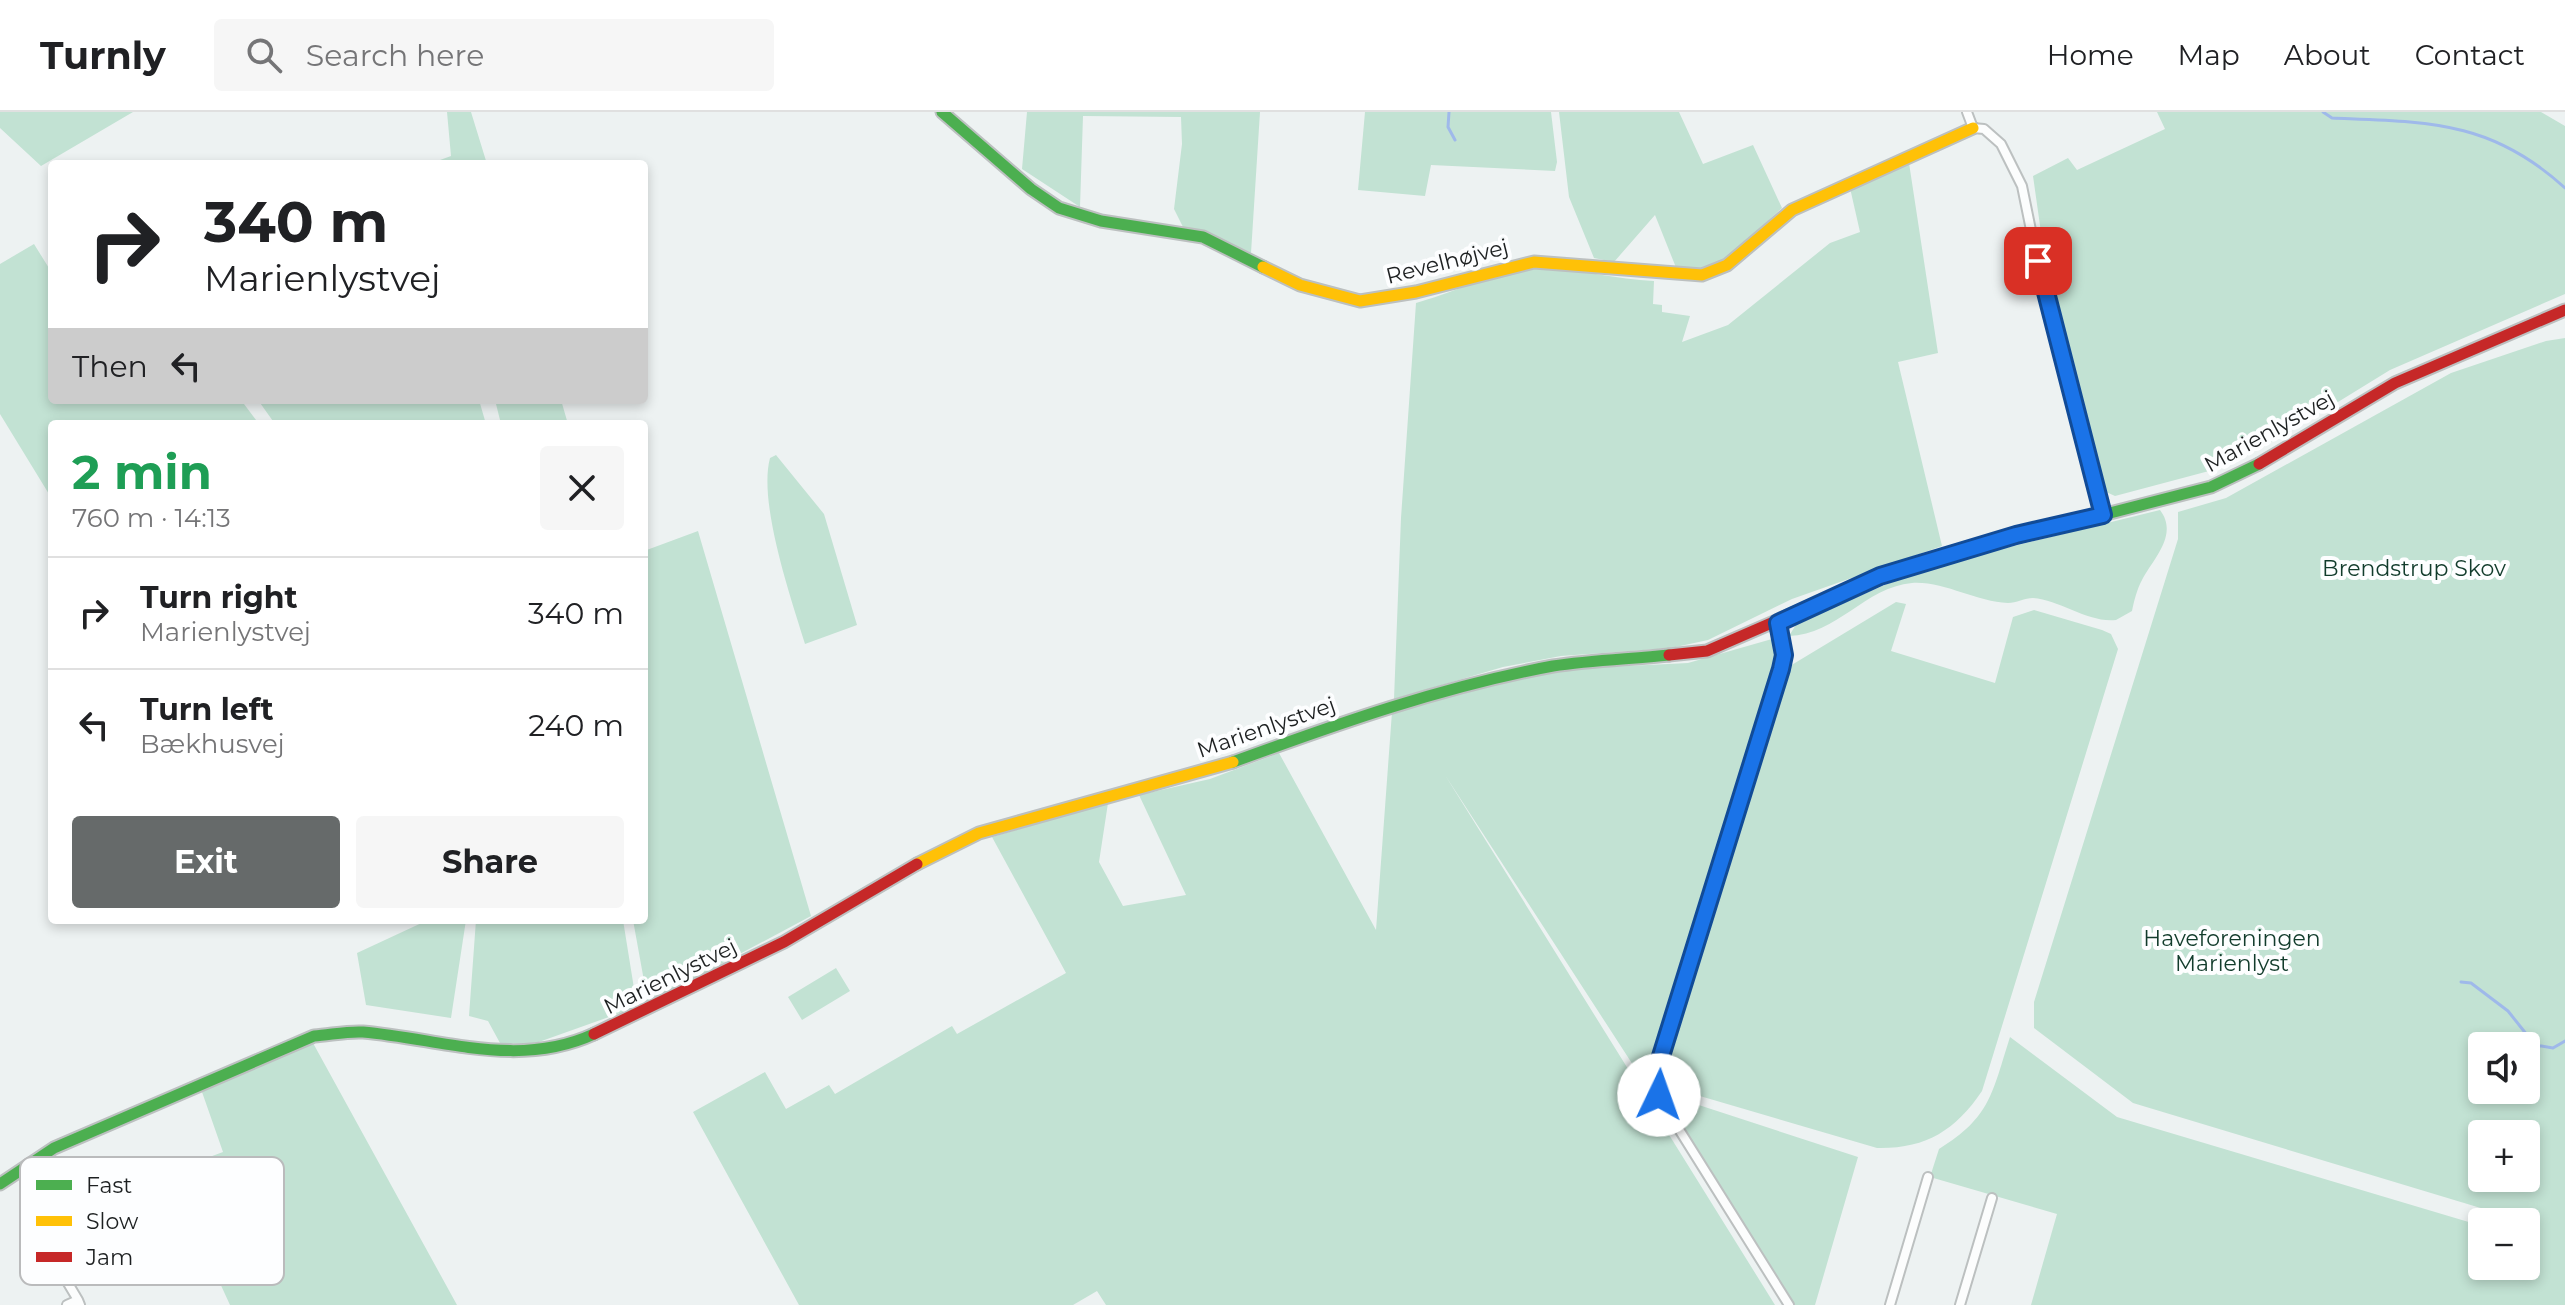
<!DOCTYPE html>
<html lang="en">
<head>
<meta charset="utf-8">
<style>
	:root { --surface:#fff; --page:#f6f6f6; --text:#202124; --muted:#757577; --line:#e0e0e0; --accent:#666a6a }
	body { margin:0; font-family:Montserrat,sans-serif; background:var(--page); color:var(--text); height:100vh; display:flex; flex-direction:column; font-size:30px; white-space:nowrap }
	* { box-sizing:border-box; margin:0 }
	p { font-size:26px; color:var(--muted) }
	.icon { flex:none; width:44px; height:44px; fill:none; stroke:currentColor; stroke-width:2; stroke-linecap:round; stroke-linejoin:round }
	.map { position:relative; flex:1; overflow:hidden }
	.details { position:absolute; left:48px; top:308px; width:600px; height:504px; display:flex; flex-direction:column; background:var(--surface); border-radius:8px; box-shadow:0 4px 12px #0003 }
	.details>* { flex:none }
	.banner { position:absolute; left:48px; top:48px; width:600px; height:244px; border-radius:8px; box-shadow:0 4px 12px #0003; background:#fff; color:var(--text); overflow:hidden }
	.buttons { position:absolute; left:2468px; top:920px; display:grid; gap:16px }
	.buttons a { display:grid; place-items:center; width:72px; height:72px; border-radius:8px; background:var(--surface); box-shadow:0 4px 12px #0003; font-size:40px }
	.pin { position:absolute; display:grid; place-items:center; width:68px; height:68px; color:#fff; margin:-34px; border-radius:16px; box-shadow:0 4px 12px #0006 }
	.me { position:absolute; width:88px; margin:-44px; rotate:3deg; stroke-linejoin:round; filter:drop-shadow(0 0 6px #0008) }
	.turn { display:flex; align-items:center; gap:28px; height:168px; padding:0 24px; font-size:36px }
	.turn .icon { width:104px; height:104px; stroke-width:2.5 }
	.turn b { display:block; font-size:56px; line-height:68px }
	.then { display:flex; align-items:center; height:76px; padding:0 24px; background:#0003; gap:16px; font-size:30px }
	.round { display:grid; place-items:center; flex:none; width:84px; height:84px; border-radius:8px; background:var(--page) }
	.head { display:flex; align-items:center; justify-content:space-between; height:136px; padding:0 24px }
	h1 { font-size:48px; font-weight:700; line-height:60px; color:#1e9e55 }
	.button { display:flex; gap:16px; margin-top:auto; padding:16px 24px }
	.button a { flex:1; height:92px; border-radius:8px; background:var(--accent); color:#fff; font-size:32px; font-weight:700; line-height:92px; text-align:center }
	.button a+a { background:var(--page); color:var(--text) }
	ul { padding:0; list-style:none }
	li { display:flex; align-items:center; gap:24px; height:112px; padding:0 24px; border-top:2px solid var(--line) }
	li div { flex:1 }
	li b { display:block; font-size:30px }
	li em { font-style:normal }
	header { display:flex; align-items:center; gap:48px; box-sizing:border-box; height:112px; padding:0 40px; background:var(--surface); border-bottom:2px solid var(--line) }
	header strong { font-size:38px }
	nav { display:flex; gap:44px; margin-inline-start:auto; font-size:28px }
	.search { width:560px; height:72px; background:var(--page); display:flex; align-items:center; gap:20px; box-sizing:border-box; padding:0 28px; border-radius:8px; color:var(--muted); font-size:30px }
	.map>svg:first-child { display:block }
	.green { fill:#c2e2d3; fill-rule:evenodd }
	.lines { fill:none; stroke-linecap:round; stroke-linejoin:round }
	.stream { stroke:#9fb9ea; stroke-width:3 }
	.street-casing { stroke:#bcc0c0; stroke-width:12 }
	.fast-casing { stroke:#bcc0c0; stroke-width:15 }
	.slow-casing { stroke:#bcc0c0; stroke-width:15 }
	.jam-casing { stroke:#bcc0c0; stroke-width:15 }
	.street { stroke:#fcfdfd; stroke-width:8 }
	.fast { stroke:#4caf50; stroke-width:11 }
	.slow { stroke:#ffc107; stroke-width:11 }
	.jam { stroke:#c62828; stroke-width:11 }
	.route-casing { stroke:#114b97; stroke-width:20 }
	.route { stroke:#1a73e8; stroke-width:14 }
	.labels { text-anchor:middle; stroke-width:8; stroke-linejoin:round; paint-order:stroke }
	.street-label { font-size:22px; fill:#1d2021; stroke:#fdfeff }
	.park-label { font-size:22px; fill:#123c2c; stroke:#fdfeff }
	.key { fill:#fdfeff; stroke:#babbbc; stroke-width:2 }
	.key-label { font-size:22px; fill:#1d2021 }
</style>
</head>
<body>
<header>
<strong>Turnly</strong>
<div class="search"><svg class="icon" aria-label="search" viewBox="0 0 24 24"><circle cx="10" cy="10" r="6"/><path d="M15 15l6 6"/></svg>Search here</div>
<nav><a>Home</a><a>Map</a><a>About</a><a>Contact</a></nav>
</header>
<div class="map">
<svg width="2565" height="1193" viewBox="0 0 2565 1193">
	<rect width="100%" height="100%" fill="#edf2f2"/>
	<!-- green -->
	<path class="green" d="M0 0H133L41 54 0 16Z
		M447 0H471L487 52H429L451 44Z
		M1027 0H1260L1251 141 1214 124 1184 117 1174 97 1182 32 1181 5 1083 4 1080 95 1022 57Z
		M1365 0H1551L1557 50 1555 59 1431 53 1425 84 1358 78Z
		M1559 0H1679L1703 52 1753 33 1782 96 1732 142 1707 157 1677 158 1655 103 1614 150 1594 146 1569 85Z
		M2157 0H2541L2565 14V182L2390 258 2281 325 2209 359 2115 384 2104 379 2050 184 2033 64 2068 46 2077 58 2165 17Z
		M1909 51 1938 241 1898 250 1942 434 1792 487 1708 528 1671 536 1561 544 1503 555 1394 587 1401 406 1416 191C1446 183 1497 160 1524 158 1568 153 1610 167 1654 169L1653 192 1662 193V200L1690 204 1682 230 1728 213 1830 131 1860 120 1850 76Z
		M34 132 52 161V288H241L259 312H52V387L0 302V152Z
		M2565 226V1193H2031L2057 1102 1930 1065 1939 1037C1991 1005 1992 981 2010 925L2117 1005 2482 1114V1154H2526V1132L2537 1113 2133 991 2034 916V890L2178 427V400L2226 386 2451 261 2546 229ZM2482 934H2526V978H2482ZM2482 1022H2526V1066H2482Z
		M258 288H479L486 312H275Z
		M495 288H561L568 312H501Z
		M776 343 824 402 857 513 805 532C791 486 758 391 770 346Z
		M2160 398C2179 423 2153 447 2142 468 2137 477 2134 489 2132 499L2116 508C2088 511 2060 488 2033 486 2025 486 2016 491 2008 491 1976 490 1944 469 1912 471 1865 475 1837 523 1789 524L1797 511 1924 456Z
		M698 419 811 804 648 891 633 808H644V439Z
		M1896 490 1906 492 1891 539 1995 571 2013 505 2034 498 2102 518 2111 522 2118 537 1982 979C1955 1019 1925 1037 1877 1036L1676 977 1666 969 1663 958 1785 557Z
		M1772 527 1779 535 1773 559 1646 973 1445 663 1775 1193H1106L1097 1179 1073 1193H799L693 1000 765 960 786 997 829 973 835 982 952 914 957 922 1066 861 992 725 1108 691 1099 750 1123 794 1186 783 1139 683 1210 667 1279 641 1376 818 1392 600 1534 563 1587 556 1688 551Z
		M428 808H466L451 906 366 893 357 841Z
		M476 808H623L637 895 536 931H500L488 909 469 904Z
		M836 856 850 879 802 908 788 885Z
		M313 931 457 1193H230L169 1060 223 1040 202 980Z
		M1665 982 1858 1045 1815 1193H1794L1667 991Z"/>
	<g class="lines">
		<!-- stream -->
		<path class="stream" d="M1449 0 1448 15 1455 28
			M2323 0 2332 6C2427 10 2491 8 2565 76
			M2461 870 2471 871 2508 899 2535 933 2553 936 2565 929"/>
		<defs>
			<path id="street" d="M1967 0 1973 16 1984 17 2001 32 2022 74 2042 172 2103 403
				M1778 511 1784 543 1781 557 1657 957 1656 972 1665 995 1789 1193
				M47 1136 78 1188
				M67 1193 78 1188 80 1193
				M1890 1193 1928 1065
				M1960 1193 1992 1086"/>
			<path id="fast" d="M942 0 1031 77 1059 96 1101 109 1203 125 1263 155
				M1970 437 2211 375 2259 352
				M1233 650C1337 612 1444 574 1553 554 1591 548 1631 547 1669 543
				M0 1072 54 1036 314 924C330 923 347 919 363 920 443 927 518 957 594 922"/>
			<path id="slow" d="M1263 155 1300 173 1360 189 1416 180 1534 150 1702 163 1727 153 1792 98 1973 16
				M917 752 979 721 1233 650"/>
			<path id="jam" d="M2259 352 2395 271 2565 198
				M1669 543 1707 539 1880 464 1970 437
				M594 922 784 830 917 752"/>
		</defs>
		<!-- street casing -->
		<use href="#street" class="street-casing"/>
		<!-- fast casing -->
		<use href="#fast" class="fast-casing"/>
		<!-- slow casing -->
		<use href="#slow" class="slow-casing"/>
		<!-- jam casing -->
		<use href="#jam" class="jam-casing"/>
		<!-- street -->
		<use href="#street" class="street"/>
		<!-- fast -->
		<use href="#fast" class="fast"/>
		<!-- slow -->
		<use href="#slow" class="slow"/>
		<!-- jam -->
		<use href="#jam" class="jam"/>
	</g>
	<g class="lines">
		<defs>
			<path id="route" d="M1659 983 1657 957 1781 557 1784 543 1778 511 1880 464 2016 423 2103 403 2038 149"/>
		</defs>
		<!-- route casing -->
		<use href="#route" class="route-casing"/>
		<!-- route -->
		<use href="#route" class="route"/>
	</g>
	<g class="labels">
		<!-- street labels -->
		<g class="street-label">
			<text transform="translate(1447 149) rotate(-14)" y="8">Revelhøjvej</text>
			<text transform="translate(2269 319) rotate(-29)" y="8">Marienlystvej</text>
			<text transform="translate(1266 615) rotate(-19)" y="8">Marienlystvej</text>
			<text transform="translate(670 864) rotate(-26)" y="8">Marienlystvej</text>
		</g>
		<!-- park labels -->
		<g class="park-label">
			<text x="2414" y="464">Brendstrup Skov</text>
			<text x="2232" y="834">Haveforeningen<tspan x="2232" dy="25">Marienlyst</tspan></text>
		</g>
	</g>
	<!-- legend -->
	<rect x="20" y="1045" width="264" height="128" rx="12" class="key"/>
	<rect x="36" y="1068" width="36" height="10" fill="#4caf50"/>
	<rect x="36" y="1104" width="36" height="10" fill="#ffc107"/>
	<rect x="36" y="1140" width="36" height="10" fill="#c62828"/>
	<g class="key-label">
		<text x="86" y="1081">Fast</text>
		<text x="86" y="1117">Slow</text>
		<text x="86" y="1153">Jam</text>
	</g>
</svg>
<div class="buttons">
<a><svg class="icon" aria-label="sound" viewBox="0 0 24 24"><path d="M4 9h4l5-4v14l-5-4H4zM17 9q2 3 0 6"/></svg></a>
<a>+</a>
<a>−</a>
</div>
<div class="pin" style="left:2038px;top:149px;background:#d93025"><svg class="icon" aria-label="arrive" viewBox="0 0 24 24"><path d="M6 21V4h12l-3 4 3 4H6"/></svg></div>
<svg class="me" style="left:1659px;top:983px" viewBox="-20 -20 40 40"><circle r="19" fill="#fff"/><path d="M0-13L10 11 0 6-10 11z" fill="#1a73e8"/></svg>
<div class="banner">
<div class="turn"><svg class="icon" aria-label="right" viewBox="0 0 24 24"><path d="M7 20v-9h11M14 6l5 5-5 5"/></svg><div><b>340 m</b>Marienlystvej</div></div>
<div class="then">Then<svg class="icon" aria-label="left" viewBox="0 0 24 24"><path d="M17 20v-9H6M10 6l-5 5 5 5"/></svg></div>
</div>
<section class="details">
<div class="head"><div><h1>2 min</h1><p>760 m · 14:13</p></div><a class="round"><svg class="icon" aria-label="close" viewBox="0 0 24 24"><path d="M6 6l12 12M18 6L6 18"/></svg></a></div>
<ul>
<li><svg class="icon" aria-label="right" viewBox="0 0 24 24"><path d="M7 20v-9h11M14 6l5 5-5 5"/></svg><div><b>Turn right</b><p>Marienlystvej</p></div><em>340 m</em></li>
<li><svg class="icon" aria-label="left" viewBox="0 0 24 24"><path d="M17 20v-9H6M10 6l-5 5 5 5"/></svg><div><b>Turn left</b><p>Bækhusvej</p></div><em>240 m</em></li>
</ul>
<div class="button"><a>Exit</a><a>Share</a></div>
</section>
</div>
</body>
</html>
